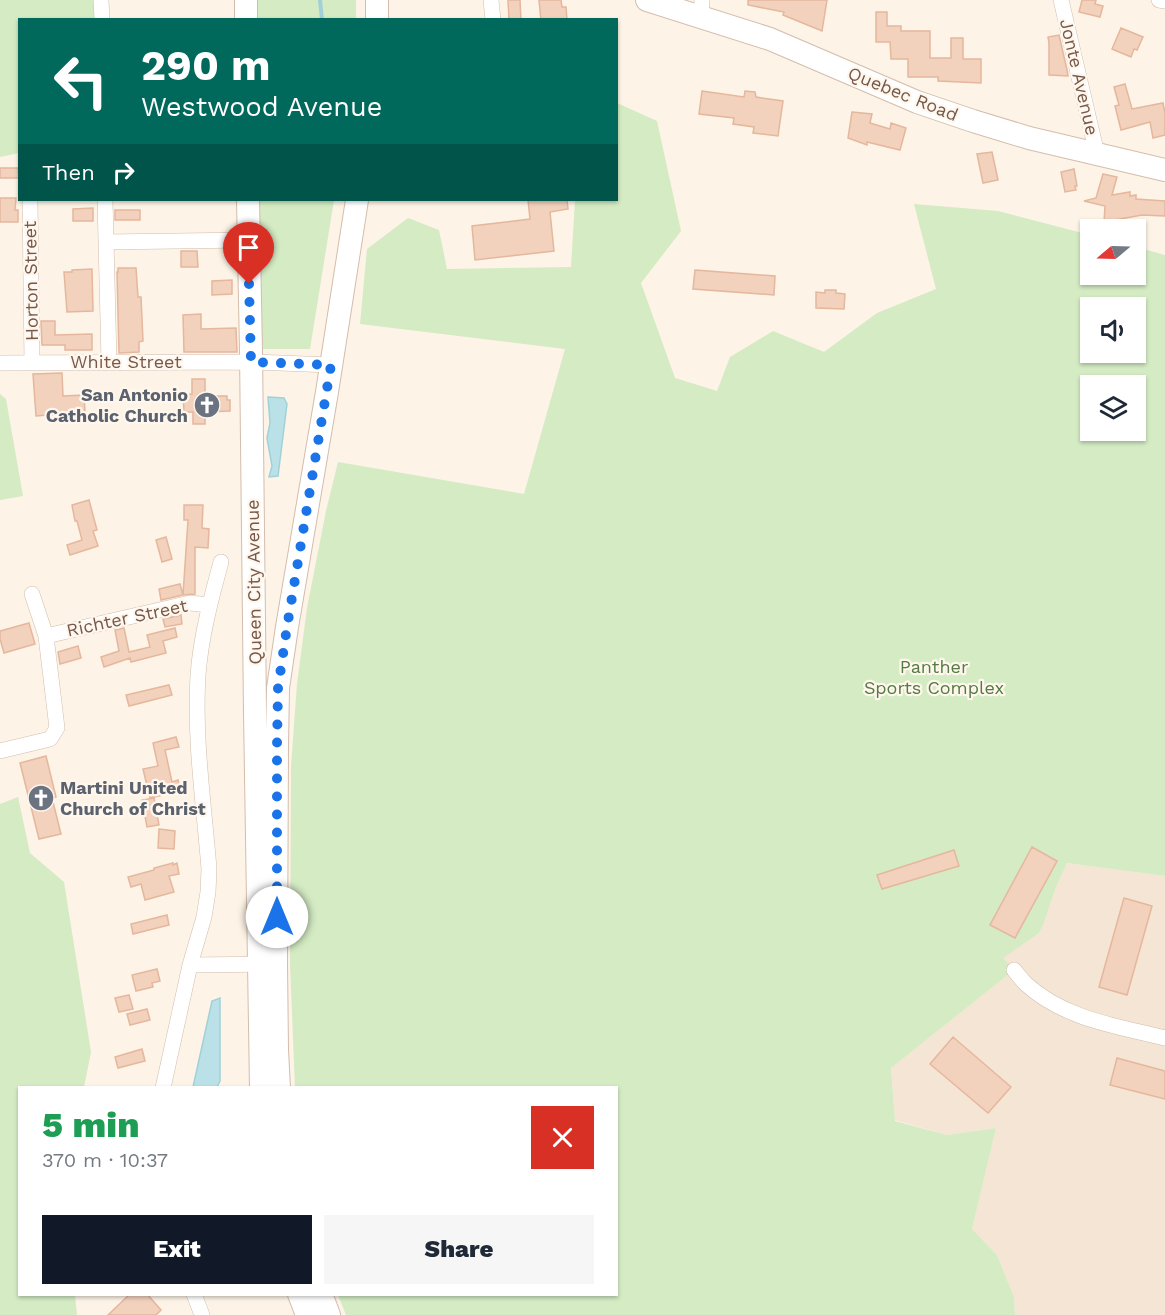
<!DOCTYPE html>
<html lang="en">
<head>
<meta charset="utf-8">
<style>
	:root { --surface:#fff; --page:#f6f6f7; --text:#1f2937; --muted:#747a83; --accent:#111827 }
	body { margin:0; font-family:"Work Sans",sans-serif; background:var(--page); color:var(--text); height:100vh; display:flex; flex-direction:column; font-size:22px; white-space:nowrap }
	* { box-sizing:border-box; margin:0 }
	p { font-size:20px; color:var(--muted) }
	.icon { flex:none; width:33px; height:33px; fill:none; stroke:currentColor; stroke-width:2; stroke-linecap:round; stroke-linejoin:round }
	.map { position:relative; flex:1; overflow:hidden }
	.sheet { position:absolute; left:18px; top:1086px; width:600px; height:210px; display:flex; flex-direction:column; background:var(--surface); border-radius:0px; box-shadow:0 2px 4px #0004 }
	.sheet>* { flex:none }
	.top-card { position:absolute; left:18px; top:18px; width:600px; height:183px; border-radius:0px; box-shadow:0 2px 4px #0004; background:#00695c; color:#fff; overflow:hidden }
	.needle { width:39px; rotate:251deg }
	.controls { position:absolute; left:1080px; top:219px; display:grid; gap:12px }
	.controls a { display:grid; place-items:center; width:66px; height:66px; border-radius:0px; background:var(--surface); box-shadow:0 2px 4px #0004; font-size:30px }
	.pin { position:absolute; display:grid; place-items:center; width:51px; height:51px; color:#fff; margin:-62px -26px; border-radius:50% 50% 50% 0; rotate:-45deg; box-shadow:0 0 6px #0007 }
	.pin .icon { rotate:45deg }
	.me { position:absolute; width:66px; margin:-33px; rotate:0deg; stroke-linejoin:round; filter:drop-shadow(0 0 4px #0008) }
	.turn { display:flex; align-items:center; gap:21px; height:126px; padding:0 24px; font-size:27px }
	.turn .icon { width:78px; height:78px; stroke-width:2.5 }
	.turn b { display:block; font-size:42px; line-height:51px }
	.then { display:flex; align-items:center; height:57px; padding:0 24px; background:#0003; gap:12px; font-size:22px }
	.round { display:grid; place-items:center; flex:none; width:63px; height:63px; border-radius:0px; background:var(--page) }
	.overview { display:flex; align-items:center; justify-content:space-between; height:102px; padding:0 24px }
	h1 { font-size:36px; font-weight:800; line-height:45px; color:#1e9e55 }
	.action { display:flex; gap:12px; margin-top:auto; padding:12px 24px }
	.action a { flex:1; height:69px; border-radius:0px; background:var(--accent); color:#fff; font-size:24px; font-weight:800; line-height:69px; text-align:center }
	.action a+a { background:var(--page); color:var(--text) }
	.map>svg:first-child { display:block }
	.residential { fill:#f4e5d4 }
	.green { fill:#d4ebc4; fill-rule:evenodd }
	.water { fill:#bae1e7; stroke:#a0d1d9; stroke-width:1.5 }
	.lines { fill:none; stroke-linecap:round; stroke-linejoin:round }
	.stream { stroke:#a0d1d9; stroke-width:4 }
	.building { fill:#f2d1bd; stroke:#e5b79d; stroke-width:1.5 }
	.street-casing { stroke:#d1bdae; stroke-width:16 }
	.secondary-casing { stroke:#d4bdac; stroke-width:24 }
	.street { stroke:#fff; stroke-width:15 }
	.secondary { stroke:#fff; stroke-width:22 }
	.route { stroke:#1a73e8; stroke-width:10; stroke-dasharray:0 18 }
	.labels { text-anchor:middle; stroke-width:4.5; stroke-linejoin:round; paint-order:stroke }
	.street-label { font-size:18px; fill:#76594a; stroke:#fff7ed }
	.worship-label { font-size:18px; font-weight:bold; fill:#5b616d; stroke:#fff7ed; text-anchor:end }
	.park-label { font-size:18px; fill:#547c42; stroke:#fff7ed }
</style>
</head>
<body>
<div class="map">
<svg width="1165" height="1315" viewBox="0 0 1165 1315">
	<rect width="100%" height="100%" fill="#fdf3e6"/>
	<!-- residential -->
	<path class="residential" d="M1067 863 1165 876V1315H1015L1014 1297 997 1255 972 1229 996 1128 947 1135 895 1120 891 1068 1014 970 1002 958 1039 933 1044 923 1056 887Z"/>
	<!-- green -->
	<path class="green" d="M0 0H94V19L20 20 19 153 0 157Z
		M257 0H356V19H257Z
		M617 103 657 121 681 231 641 283 675 378 717 391 730 357 773 331 824 352 877 313 936 289 914 204 998 211 1090 235V274H1136V247L1165 255V876L1067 863 1056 887 1044 923 1039 933 1003 958 1014 970 891 1068 895 1121 947 1135 996 1128 972 1229 997 1255 1014 1297 1015 1315H346L338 1295 616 1294V1088H295L290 964 291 766 297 684 307 608 326 511 338 462 524 494 565 349 360 324 367 249 408 218 439 230 447 269 571 267 575 200H616ZM1090 308H1136V352H1090ZM1090 386H1136V430H1090Z
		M259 200H334L310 349H262Z
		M0 394 6 399 23 496 0 500Z
		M18 797 30 853 64 882 91 1052 84 1087 20 1088V1294L75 1295 77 1315H0V804Z"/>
	<!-- water -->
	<path class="water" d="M268 397 284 398 287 404 278 476 269 477 272 466 267 438 270 423Z
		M220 998V1081L217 1087H193L212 1001Z"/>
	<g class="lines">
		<!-- stream -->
		<path class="stream" d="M320 0 322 20"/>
	</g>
	<!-- building -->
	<path class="building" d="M508 0H520L521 20H509Z
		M539 0H561L562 7H566L567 20H541Z
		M748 0H827L822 31 783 15 784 12 748 5Z
		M1082 0H1096L1095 4 1103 6 1100 17 1079 12Z
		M876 12H887V26H901V31H930V58H951V38H963V59H981V83L938 81V77H908V59H891L890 42H876Z
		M1121 28 1143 37 1137 50 1134 49 1131 57 1112 49Z
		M1059 35 1067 70 1068 76 1049 75V43L1048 37Z
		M1125 84 1132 109 1163 103 1165 113V135L1153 138 1150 122 1121 130 1115 106 1119 105 1114 87Z
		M702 91 744 97 745 91 755 92 756 97 783 101 778 136 753 133 754 127 733 124 734 118 699 114Z
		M852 112 872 114 870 123 890 129 891 123 906 128 900 150 867 142V145L848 138Z
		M992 152 998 180 983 183 977 154Z
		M0 168H18L19 178H0Z
		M1074 169 1077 186H1075L1076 190 1065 192 1061 172Z
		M1103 174 1117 177 1112 195 1130 192V196L1136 195V199L1165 201V216L1142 215 1104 222 1105 206 1084 201 1096 198Z
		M0 198H16L15 210H18V222H0Z
		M528 200H567L568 209 550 212 554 251 475 260 472 226 530 219Z
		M93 208V221H73V209Z
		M115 210H140V220H115Z
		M181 251H197L198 267H181Z
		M118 268H136L138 297H141L143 341 139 342V352L119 353 117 272H118Z
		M92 269 93 311 67 312 64 272H72V270Z
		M695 270 775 276 774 295 693 289Z
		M232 280V294L212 295V281Z
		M825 290H836V293L845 294 844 309 816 308V292L825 293Z
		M201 314V329L236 328 237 352H184L183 315Z
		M41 321H55V335L92 334V350H65V345H42Z
		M62 373 63 396 84 395 85 412 36 416 33 374Z
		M192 379H205V396H227V400H230V411L205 412V424H193V412H184L183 395 192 394Z
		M89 500 97 530 93 531 98 546 70 555 67 545 82 540 77 521H75L72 505Z
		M184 505H203L202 528 209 529 208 548 195 547V594L183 595 188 520H184Z
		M166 537 172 559 162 562 156 540Z
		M180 584 183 595 161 600 159 589Z
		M181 615 182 624 165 627 163 619Z
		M29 623 35 644 4 653 0 639V631Z
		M124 628 129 652 150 647 147 635 175 628 177 637 163 641 166 653 131 662 130 658 104 667 101 657 119 651 115 630Z
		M78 646 81 658 60 664 58 652Z
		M169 685 172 695 129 706 126 695Z
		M176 737 179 747 165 750 172 782 178 780 180 791 150 798 143 769 158 766 153 743Z
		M46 756 56 797 52 798 61 834 39 839 20 763Z
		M154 798 159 825 147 827 142 800Z
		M159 829 175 831 174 849 158 848Z
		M1032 847 1057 861 1015 938 990 925Z
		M954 850 959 866 882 889 877 875Z
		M173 863V865L177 863 179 874 169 876 174 892 145 900 141 884 131 887 128 877 154 870V868Z
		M1124 898 1152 906 1127 995 1099 987Z
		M167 915 169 925 133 934 131 924Z
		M157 969 160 981 152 983 153 987 136 991 132 975Z
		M129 995 133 1009 119 1012 115 998Z
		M147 1009 150 1020 130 1025 127 1014Z
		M953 1037 1011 1087 988 1113 930 1064Z
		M142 1049 145 1061 118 1068 115 1057Z
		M1117 1058 1165 1071V1099L1110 1085Z
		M130 1294H147L161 1310 156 1315H108Z"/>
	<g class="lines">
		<defs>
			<path id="street" d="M101 0 102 20
				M491 0 493 20
				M1061 0 1097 154
				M1159 0 1165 1
				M701 17 702 0
				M30 200 32 362
				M105 200 109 361
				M106 242 248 240
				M0 363 251 362 331 365
				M46 636 190 603 209 605
				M0 751 50 739 57 728 46 636 32 594
				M190 965 268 964
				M1014 970C1018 975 1022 980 1026 984 1064 1019 1117 1026 1165 1038
				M163 1088 190 965 204 917 208 892 209 869C204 805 194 739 198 675 201 636 211 599 221 562
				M194 1294 202 1315"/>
			<path id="secondary" d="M246 0V20
				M377 0V20
				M647 0 770 39 917 102 973 121 1029 138 1165 170
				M248 200 251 351 255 712 261 1088
				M279 1088 277 1050 276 964 277 746 278 688 287 627 327 392 357 200
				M299 1294 307 1315
				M321 1294 329 1315"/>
		</defs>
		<!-- street casing -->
		<use href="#street" class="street-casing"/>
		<!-- secondary casing -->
		<use href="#secondary" class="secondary-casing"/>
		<!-- street -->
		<use href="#street" class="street"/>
		<!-- secondary -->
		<use href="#secondary" class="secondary"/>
	</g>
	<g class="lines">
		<!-- route -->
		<path class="route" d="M249 284 251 362 331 365 287 627 278 688 277 746V917"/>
	</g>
	<!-- icons -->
	<defs>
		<symbol id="church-disc" viewBox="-11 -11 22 22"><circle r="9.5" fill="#6b7280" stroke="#fff7ed"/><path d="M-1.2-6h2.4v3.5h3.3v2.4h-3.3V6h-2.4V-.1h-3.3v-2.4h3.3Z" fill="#fff"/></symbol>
	</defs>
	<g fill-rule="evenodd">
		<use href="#church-disc" x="192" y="390" width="30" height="30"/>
		<use href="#church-disc" x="26" y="783" width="30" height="30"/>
	</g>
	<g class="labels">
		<!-- street labels -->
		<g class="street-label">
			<text transform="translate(1079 77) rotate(77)" y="6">Jonte Avenue</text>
			<text transform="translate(903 94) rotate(22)" y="6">Quebec Road</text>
			<text transform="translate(31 281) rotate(-91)" y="6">Horton Street</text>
			<text x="126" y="368">White Street</text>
			<text transform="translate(254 582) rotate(-91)" y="6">Queen City Avenue</text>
			<text transform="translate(127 618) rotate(-12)" y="6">Richter Street</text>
		</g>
		<!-- worship labels -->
		<g class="worship-label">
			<text x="188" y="401">San Antonio<tspan x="188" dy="21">Catholic Church</tspan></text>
			<text x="60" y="794" text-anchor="start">Martini United<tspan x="60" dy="21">Church of Christ</tspan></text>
		</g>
		<!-- park labels -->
		<g class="park-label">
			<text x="934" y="673">Panther<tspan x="934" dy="21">Sports Complex</tspan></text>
		</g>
	</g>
</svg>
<div class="controls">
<a><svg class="needle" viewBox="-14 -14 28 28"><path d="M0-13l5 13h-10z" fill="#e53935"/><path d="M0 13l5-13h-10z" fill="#747a83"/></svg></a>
<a><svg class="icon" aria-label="sound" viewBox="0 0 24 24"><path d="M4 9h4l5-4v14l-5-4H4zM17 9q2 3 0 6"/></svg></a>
<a><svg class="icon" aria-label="layers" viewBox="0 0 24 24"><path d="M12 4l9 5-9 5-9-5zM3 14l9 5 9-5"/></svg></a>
</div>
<div class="pin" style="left:249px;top:284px;background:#d93025"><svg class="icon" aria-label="arrive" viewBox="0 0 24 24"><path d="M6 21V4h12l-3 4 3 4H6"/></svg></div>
<svg class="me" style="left:277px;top:917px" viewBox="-20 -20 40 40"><circle r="19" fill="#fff"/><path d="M0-13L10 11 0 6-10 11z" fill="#1a73e8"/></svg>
<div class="top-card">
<div class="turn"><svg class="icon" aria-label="left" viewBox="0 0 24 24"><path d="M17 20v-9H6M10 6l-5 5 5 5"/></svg><div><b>290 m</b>Westwood Avenue</div></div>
<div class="then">Then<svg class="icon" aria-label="right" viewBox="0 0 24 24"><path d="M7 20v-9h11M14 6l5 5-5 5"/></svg></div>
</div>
<section class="sheet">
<div class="overview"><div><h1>5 min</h1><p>370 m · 10:37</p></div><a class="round" style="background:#d93025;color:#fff"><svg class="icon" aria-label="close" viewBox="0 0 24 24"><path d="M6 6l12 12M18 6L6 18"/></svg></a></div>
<div class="action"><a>Exit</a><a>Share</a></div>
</section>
</div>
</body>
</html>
